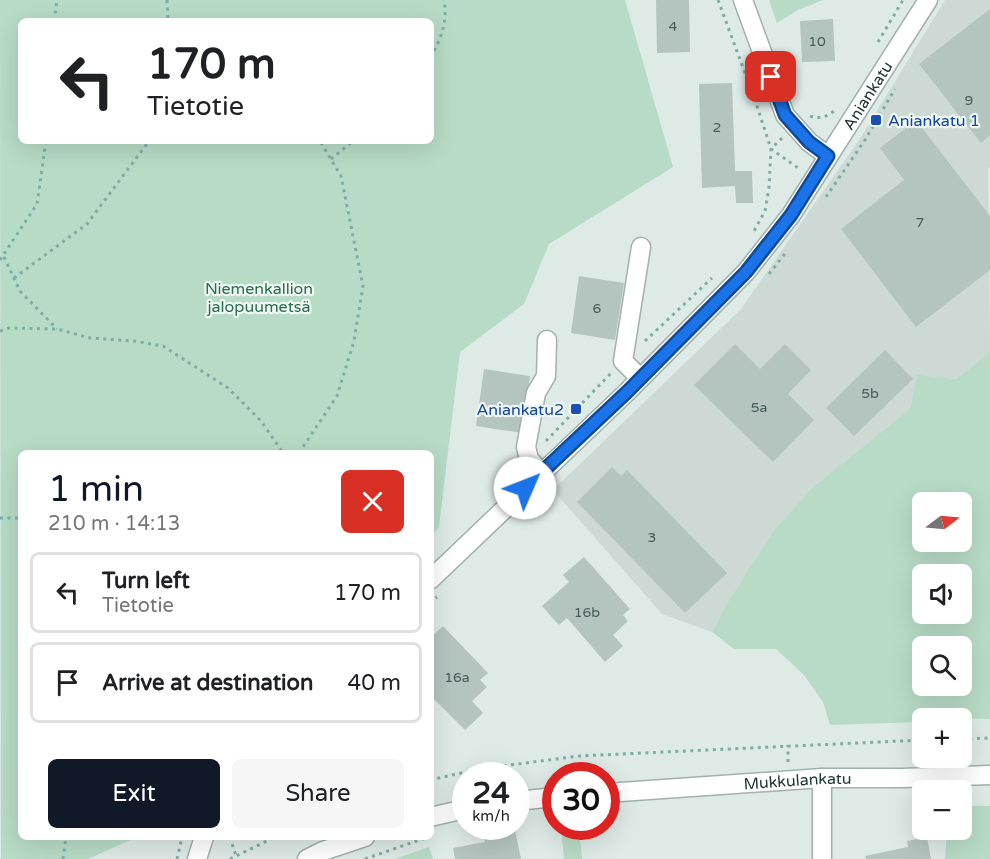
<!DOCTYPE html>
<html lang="en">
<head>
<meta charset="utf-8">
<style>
	:root { --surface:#fff; --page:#f6f6f6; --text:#202124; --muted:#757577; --line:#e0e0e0; --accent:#111827 }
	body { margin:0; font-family:"Varela Round",sans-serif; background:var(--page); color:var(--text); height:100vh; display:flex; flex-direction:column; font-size:22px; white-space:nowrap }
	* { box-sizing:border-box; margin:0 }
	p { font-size:20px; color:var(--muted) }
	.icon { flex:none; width:33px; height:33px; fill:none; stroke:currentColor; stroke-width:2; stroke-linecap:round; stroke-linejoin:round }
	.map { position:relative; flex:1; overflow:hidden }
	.side { position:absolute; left:18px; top:450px; width:416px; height:390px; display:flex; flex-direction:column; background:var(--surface); border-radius:9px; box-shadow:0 6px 24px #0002 }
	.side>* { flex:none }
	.top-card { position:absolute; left:18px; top:18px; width:416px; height:126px; border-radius:9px; box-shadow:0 6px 24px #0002; background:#fff; color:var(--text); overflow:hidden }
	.needle { width:39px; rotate:74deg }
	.buttons { position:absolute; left:912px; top:492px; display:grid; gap:12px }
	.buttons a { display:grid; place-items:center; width:60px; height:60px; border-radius:9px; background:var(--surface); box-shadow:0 6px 24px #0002; font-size:30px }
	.speed { position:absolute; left:452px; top:762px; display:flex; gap:12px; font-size:30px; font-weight:700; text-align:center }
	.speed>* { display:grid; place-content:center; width:78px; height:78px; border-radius:50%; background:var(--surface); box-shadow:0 6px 24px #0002; line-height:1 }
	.speed small { font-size:15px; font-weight:400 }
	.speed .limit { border:9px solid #d22; background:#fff; color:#111 }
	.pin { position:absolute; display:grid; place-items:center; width:51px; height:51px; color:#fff; margin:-26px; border-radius:12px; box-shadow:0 3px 9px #0006 }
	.me { position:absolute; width:66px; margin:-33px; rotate:46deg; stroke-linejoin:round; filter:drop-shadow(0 0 4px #0008) }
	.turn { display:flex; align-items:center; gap:21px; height:126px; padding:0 30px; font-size:27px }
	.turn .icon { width:78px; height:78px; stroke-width:2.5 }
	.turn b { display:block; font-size:42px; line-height:51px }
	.round { display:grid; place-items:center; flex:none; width:63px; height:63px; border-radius:9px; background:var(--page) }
	.headline { display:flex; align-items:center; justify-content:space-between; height:102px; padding:0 30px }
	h1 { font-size:36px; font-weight:600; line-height:45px; color:var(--accent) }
	.button { display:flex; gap:12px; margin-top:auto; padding:12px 30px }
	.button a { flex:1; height:69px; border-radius:9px; background:var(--accent); color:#fff; font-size:24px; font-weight:600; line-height:69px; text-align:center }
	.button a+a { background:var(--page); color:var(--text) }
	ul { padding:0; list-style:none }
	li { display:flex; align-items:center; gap:18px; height:81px; margin:0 12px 9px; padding:0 18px; border:3px solid var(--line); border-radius:9px }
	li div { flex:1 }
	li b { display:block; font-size:22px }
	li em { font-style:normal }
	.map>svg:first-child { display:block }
	.built { fill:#cdd9d5 }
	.green { fill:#b7dbc6; fill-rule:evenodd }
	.building { fill:#b4c4bf }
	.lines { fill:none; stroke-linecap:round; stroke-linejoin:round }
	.minor-casing { stroke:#a1b1ae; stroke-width:21 }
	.path { stroke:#7fada5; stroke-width:3; stroke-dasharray:3 4.5; stroke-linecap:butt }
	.minor { stroke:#fff; stroke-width:18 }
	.route-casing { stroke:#114b97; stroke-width:15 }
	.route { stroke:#1a73e8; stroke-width:10 }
	.transit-dot { fill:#1a4fb4; stroke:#eef6f3; stroke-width:2 }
	.labels { text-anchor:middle; stroke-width:4.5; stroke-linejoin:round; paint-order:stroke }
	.number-label { font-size:14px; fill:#455c58 }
	.street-label { font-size:16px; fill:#203936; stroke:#eef6f3 }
	.transit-label { font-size:16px; fill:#164399; stroke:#eef6f3; text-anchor:start }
	.park-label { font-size:16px; fill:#2b6e4f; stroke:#eef6f3 }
</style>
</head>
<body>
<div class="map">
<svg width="990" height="859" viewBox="0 0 990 859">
	<rect width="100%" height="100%" fill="#deeae6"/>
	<!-- built -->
	<path class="built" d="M945 0H990V167L988 169 990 352 956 379 917 376 910 409 813 487 774 530 724 608 712 632 662 614 553 490 741 309 859 140Z"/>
	<!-- green -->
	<path class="green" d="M0 0H625L673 167 549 244 524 304 460 352 439 527 431 537 430 453H21V837H137L88 859H1ZM21 21H430V141H21Z
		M769 0H823L798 10 777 23Z
		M990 352V719L922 718V722L830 725 823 702 804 675 776 649H734L712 632 724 608 774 530 813 487 910 409 917 375 956 379ZM962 502V542H922V502ZM922 574H962V614H922ZM962 646V686H922V646Z
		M962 806H990V859H945L947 830H962Z
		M561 827H579L582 859H564Z
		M429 847 433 859H395Z"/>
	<!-- building -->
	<path class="building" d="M656 0H689L690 52 657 53Z
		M990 9V135L981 143 919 64Z
		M833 19 835 61 802 62 800 21Z
		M732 83 735 171H752L753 203H736L735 186 702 188 699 84Z
		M916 120 990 216V270L916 327 841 229 904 180 880 148Z
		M579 276 624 283 615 340 571 333Z
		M735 344 760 369 785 344 811 370 788 394 814 420 773 462 694 385Z
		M885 350 913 379 854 436 826 408Z
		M484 369 530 376 522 433 476 426Z
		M612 467 621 476 627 470 727 573 685 613 577 502Z
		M584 557 630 609 623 615 628 621 613 635 623 646 605 662 567 618 559 625 542 606 569 582 563 575Z
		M443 626 488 673 480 680 487 687 472 701 483 713 465 730 430 695V638Z
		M515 830 521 859H455L453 848 485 842 483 837Z
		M927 837 931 859H866L865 856 908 847 907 841Z"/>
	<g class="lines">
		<defs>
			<g id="minor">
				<path d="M743 0 785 115 809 142 828 156"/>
				<path d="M640 378 623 361 641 247"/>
				<path d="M541 472 529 459 526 447 536 393 546 376 547 340"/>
				<path id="s1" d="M430 580 627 392 746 272 791 215 928 0"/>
				<path id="s2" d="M606 793 822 778H902L990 775"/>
				<path d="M516 801 555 797"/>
				<path d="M430 817 465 809"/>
				<path d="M197 859 204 837"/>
				<path d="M307 859 323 851 365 837"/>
				<path d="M822 859V778"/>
			</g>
		</defs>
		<!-- minor casing -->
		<use href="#minor" class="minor-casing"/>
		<!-- path -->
		<path class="path" d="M167 0 168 21
			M718 0 755 100 771 149 769 188 765 211 754 231
			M54 21 57 0
			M878 42 903 0
			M430 57C441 41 448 20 444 0
			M810 116C820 120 829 116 836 109
			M782 138 771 149 801 170
			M331 159 353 141
			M826 197 865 140 895 89
			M4 257 20 291 57 329
			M0 260 37 204 46 141
			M769 274 787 251
			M14 278 87 224 149 141
			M0 331 9 328 57 329 90 338 134 341 163 346 228 388 261 421 283 453
			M645 341 712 278
			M546 441 612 372
			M299 453 337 396 354 341 363 286 341 176 320 141
			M0 518H21
			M430 603 437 597
			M962 739 990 738
			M788 762V745
			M430 780 479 769 579 756 922 740
			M467 829 477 826
			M230 837 236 856
			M63 859 66 837
			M177 859 182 837
			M230 859 275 837
			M365 859 428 837"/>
		<!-- minor -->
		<use href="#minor" class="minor"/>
	</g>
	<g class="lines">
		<defs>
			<path id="route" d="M525 488 627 392 746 272 791 215 828 156 809 142 785 115 771 77"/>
		</defs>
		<!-- route casing -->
		<use href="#route" class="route-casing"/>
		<!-- route -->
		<use href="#route" class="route"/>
	</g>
	<!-- markers -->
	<g class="transit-dot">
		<rect x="870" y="114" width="12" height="12" rx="3"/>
		<rect x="570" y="403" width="12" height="12" rx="3"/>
	</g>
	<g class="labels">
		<!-- number labels -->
		<g class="number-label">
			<text x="673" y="31">4</text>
			<text x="817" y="46">10</text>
			<text x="969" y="105">9</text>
			<text x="717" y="132">2</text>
			<text x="920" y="227">7</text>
			<text x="597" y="313">6</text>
			<text x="870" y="398">5b</text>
			<text x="759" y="412">5a</text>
			<text x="652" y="542">3</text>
			<text x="587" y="617">16b</text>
			<text x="457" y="682">16a</text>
		</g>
		<!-- street labels -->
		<g class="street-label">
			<text dy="6" stroke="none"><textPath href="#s1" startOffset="656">Aniankatu</textPath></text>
			<text dy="6" stroke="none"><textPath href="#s2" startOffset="192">Mukkulankatu</textPath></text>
		</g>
		<!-- transit labels -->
		<g class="transit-label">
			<text x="888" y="126">Aniankatu 1</text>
			<text x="564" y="415" text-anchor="end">Aniankatu2</text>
		</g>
		<!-- park labels -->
		<g class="park-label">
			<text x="259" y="294">Niemenkallion<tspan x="259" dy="18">jalopuumetsä</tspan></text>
		</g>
	</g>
</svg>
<div class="buttons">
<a><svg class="needle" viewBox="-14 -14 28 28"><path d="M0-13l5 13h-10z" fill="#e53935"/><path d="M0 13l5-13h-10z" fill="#757577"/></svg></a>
<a><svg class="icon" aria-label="sound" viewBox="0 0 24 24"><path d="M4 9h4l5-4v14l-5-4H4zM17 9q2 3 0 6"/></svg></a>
<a><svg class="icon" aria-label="search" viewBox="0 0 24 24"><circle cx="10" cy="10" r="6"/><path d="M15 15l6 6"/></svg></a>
<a>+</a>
<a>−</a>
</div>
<div class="speed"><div>24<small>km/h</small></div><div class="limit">30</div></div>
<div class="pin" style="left:771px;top:77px;background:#d93025"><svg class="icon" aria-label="arrive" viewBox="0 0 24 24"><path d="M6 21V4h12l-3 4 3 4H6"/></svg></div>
<svg class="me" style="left:525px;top:488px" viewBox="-20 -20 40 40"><circle r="19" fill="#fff"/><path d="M0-13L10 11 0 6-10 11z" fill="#1a73e8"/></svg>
<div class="top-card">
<div class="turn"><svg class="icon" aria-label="left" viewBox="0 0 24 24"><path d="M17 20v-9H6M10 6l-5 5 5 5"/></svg><div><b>170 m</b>Tietotie</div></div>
</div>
<section class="side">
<div class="headline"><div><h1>1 min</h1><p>210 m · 14:13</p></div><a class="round" style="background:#d93025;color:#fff"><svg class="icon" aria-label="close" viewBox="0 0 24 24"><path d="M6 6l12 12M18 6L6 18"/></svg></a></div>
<ul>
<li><svg class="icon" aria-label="left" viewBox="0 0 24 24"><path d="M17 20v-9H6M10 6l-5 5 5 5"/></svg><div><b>Turn left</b><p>Tietotie</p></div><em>170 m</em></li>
<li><svg class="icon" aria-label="arrive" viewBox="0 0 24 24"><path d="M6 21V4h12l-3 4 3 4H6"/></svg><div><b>Arrive at destination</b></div><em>40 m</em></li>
</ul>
<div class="button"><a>Exit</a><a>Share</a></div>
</section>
</div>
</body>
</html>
